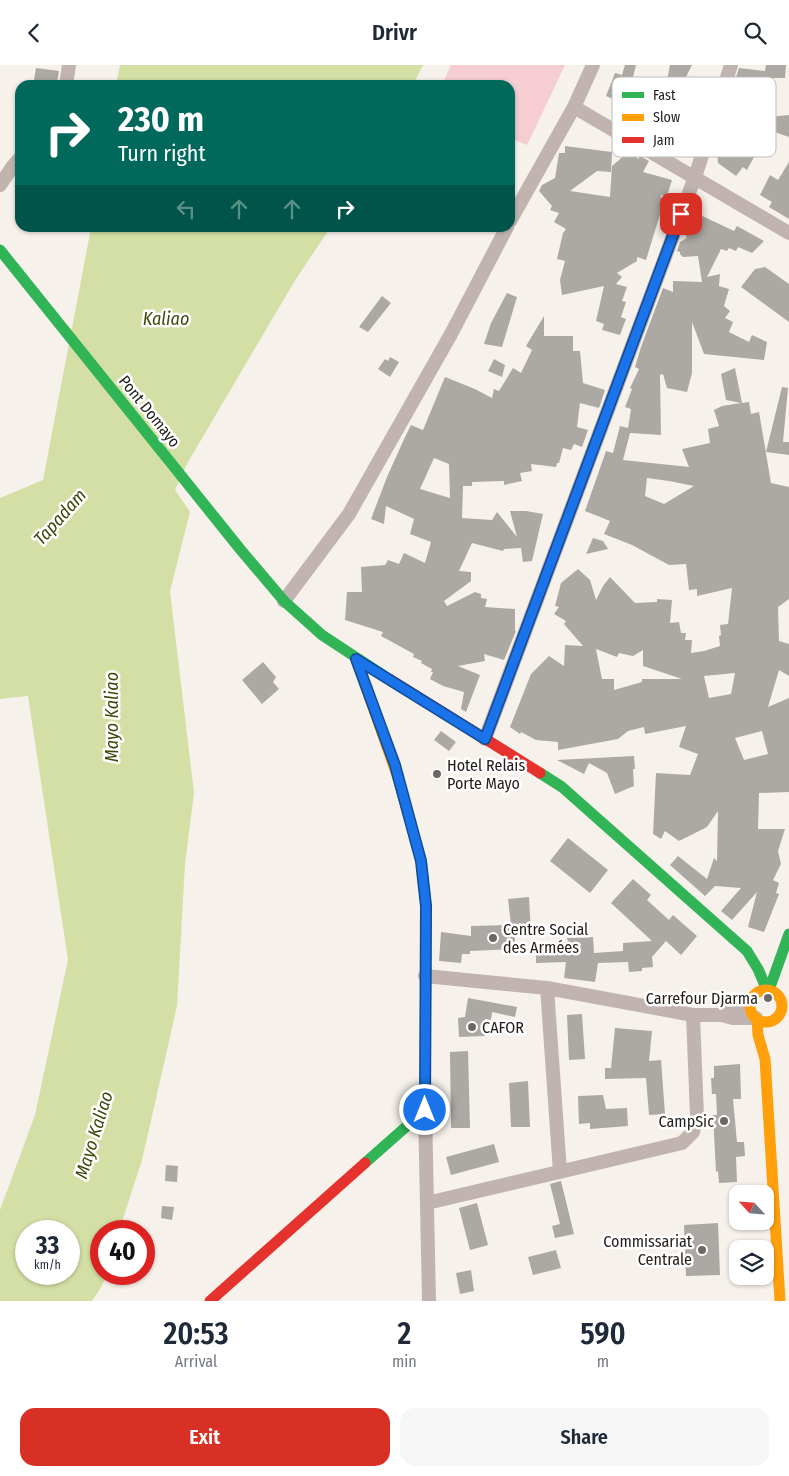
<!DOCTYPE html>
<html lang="en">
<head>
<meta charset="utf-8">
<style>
	:root { --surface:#fff; --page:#f6f6f7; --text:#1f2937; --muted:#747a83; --accent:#d93025 }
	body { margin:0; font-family:"Fira Sans Condensed",sans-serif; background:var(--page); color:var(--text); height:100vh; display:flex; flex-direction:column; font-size:19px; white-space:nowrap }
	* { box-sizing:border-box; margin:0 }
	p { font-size:16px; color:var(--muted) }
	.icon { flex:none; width:28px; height:28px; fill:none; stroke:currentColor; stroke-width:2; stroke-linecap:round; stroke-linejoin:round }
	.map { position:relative; height:1236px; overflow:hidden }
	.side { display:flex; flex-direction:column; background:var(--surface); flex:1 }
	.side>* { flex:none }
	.banner { position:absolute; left:15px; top:15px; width:500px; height:152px; border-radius:15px; box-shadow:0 1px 4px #0004; background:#00695c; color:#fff; overflow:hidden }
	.needle { width:32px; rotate:296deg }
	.tools { position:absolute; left:729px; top:1120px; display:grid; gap:10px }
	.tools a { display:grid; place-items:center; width:45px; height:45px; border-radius:10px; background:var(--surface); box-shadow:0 1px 4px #0004; font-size:25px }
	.speed { position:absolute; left:15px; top:1155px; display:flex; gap:10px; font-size:25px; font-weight:700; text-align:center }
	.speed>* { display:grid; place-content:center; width:65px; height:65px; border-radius:50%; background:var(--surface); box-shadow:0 1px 4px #0004; line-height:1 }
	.speed small { font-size:12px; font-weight:400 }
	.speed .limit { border:8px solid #d22; background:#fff; color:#111 }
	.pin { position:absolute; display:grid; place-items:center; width:42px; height:42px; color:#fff; margin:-21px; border-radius:10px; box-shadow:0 2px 8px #0006 }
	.me { position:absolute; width:55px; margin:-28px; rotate:0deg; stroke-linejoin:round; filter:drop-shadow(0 0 4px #0008) }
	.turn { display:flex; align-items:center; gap:18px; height:105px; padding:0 20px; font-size:22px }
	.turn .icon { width:65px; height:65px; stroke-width:2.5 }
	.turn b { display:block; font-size:35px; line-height:42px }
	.lanes { display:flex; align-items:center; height:48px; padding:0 20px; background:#0003; justify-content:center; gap:25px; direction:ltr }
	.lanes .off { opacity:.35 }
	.eta { display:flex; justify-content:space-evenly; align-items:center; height:85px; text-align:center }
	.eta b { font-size:30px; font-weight:600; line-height:35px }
	.primary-button { display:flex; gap:10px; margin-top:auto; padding:10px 20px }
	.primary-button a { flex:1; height:58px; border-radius:15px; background:var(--accent); color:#fff; font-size:20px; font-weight:600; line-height:58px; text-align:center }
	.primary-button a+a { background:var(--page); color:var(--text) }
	header { display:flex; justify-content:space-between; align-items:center; height:65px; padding:0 20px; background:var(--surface); font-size:22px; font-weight:600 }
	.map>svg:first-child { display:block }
	.green { fill:#f5cdd2 }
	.water { fill:#d3dfa4; fill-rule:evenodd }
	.building { fill:#aca8a4; fill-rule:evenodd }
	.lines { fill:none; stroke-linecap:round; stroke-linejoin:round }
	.street { stroke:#c1b4b0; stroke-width:14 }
	.fast { stroke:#30b455; stroke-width:11 }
	.slow { stroke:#ff9f0a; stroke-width:11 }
	.jam { stroke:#e5322d; stroke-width:11 }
	.route-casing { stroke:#114b97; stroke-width:12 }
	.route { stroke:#1a73e8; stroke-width:9 }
	.poi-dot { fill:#6d6863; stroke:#fff; stroke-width:2 }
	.labels { text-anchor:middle; stroke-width:5; stroke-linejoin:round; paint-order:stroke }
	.street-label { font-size:16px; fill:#231e1a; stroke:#fff }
	.poi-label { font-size:16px; fill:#231e1a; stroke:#fff; text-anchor:start }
	.water-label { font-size:18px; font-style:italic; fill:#3c4709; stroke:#fff }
	.key { fill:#fff; stroke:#bdbcba; stroke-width:1 }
	.key-label { font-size:14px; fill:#231e1a }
</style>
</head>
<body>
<header><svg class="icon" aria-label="back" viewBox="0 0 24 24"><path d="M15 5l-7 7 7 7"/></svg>Drivr<svg class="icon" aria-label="search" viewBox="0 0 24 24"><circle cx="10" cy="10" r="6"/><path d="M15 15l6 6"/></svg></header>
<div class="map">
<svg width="789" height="1236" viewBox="0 0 789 1236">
	<rect width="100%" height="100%" fill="#f7f1eb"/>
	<!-- green -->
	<path class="green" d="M451 0H565L527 80 510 73V20H442Z"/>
	<!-- water -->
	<path class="water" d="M120 0H423L413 20H116Z
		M91 163H330L294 217 188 397 175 425 190 447 170 526 194 728 185 799 177 941 142 1095 119 1166H101V1209H106L102 1221 92 1236H0V1145L35 1050 68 895 28 631 0 634V433L43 415ZM26 1166H69V1209H26Z"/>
	<!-- building -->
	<path class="building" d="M625 0H636L628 32 665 26 670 0H692L679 26 683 28 679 37 689 40 685 54 690 57 675 81 670 78 669 79 654 69 653 71 632 59 635 54 623 48 626 40 606 31 615 8 622 10Z
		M766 0H786L785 13H772L771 44 768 52 789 50V72L769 65 767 71 756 67 755 69 740 61 731 79 754 92 747 105 743 102 736 111 718 98 717 86 713 85 739 3 765 6Z
		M36 3 59 6 57 18 34 15Z
		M565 81 612 87 611 107 597 106 570 126 610 132 612 101 626 89H628L629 84 638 94 640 91 649 96 643 107 672 115 666 134 664 131 661 130V146L646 195 637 192V196L617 208 622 212 616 219 627 222 622 236 626 237 621 252 626 254 620 270 602 265 604 259 596 256 604 221 562 230 560 215 565 196 557 194 563 168 566 164 554 157 559 148 550 145 552 141 539 126 542 120 555 113 559 88H565Z
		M789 97V154L769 142 772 137 760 130 770 110 778 115Z
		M696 148 734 166 737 161 764 176 752 188 738 182 736 186 729 183 727 186 721 184 707 212 720 209 719 221 729 224 724 241 730 246 725 253 733 257 729 267 749 277 752 270 767 277 764 295 704 289 692 257V308L687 327 667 323 663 309 660 310 661 370 630 368 623 395 689 402 682 384 710 378 708 364 719 361 714 345 722 341 741 338 726 335 721 309 735 303 742 338 749 337 751 349 759 347 771 418 789 422V534L778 542 779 576 789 579V611L779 605 768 642 789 633V727L759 728 758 764H785L778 786 781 799 773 815 779 818 776 828 779 829 764 867 748 862 757 827 732 855 721 846 741 823 715 821 705 831 670 800 678 791 707 814 714 793 717 796 718 746 707 762 679 776 665 766 661 774 653 769 656 708 690 710 698 689 679 682 686 661 645 669 644 662 628 666 618 674 558 685V677L536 675 521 667 520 669 510 662 531 609 549 591 564 601 565 580 583 581 564 559 566 556 554 549 559 542 555 541 561 518 578 504 590 515 596 535 603 521 610 512 635 538 657 537V534L672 535 670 558 679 557 681 568H686L685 575H692L691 588 704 586 720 581 719 571 721 570 720 560 728 559 732 523 697 531V524L689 525 686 499 669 500 632 480 604 469 610 456 585 446 606 386 613 388 620 361 628 363 631 344 625 342 632 324 630 323 639 304 635 302 641 282 663 223 673 227V216L702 217 698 191 683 192 680 189V187L677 186 680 177 687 173 684 167 687 159ZM647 413 669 416 694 421 664 439 645 431ZM596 584 617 592 619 588 633 591 643 585V601L682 614H642V617L614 625V614H602ZM735 608 731 629 709 633 704 611ZM762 666 768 689 744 695 735 673Z
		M765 202 789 219V257L741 222 755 204Z
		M507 228 517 232 502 282 484 279 491 258Z
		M382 231 391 238 368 267 359 262Z
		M544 251V271H573V286H580L583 318 605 325 599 343 580 338 577 362 588 365 582 382 574 379 571 385 563 383 559 398H557L556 402 531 399 532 406 520 408 522 416 504 420V416L472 417V421H463L462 453 492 455 497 447 517 472 510 446H526L543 449 532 496 523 497 521 483 504 484 503 486 472 478 459 506 471 507V516L444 536 447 541 475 527 481 529V533L487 534 485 542 515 544V566H516L504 595 484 589 485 596 458 601 480 610 466 647 461 644 464 627 443 621 430 614 433 607H431L432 604 421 598 422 596 413 592 414 589 381 571 383 567 345 555 347 527H362L361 502 385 500 388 495 399 499 404 488 425 498 431 477 410 469 414 454 386 441 384 459 371 454 387 412 405 372 411 360 423 365 445 312 475 324 492 333 494 324 499 326 513 303 521 308 532 285 526 281ZM434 393 449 399 450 433 420 424Z
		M390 292 399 297 390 312 378 304 385 294 388 296Z
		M494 294 505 300 502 312 488 306Z
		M782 322 788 323 783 377H789V390L766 387Z
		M593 473 603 476 608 484 586 489Z
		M263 597 276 612 273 617 279 624 262 639 242 615Z
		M441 666 456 677 449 686 434 675Z
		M634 691 635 704H633L634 721 615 729 607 708 589 698 584 709 557 695Z
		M568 773 608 805 590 828 550 796Z
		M633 814 651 830 647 835 669 855 673 850 697 871 681 890 666 876 652 892 653 902 642 903V906L629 907 628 897 598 898 595 917 564 913 566 897 536 898V879L568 877 567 873 593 872 594 888 623 886V878L652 876 611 838Z
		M529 832 531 867 515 868V884L470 886V889H462L461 898 439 896 441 867 471 871V861L511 860 508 834Z
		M468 933 517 942 515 952 492 947 491 955 485 954V971L459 972 458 953 465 952Z
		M582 949 585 994 569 995 567 950Z
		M615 963 652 966 649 996 661 995 665 1049 649 1050 646 1013 605 1014V1003H611Z
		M468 986 470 1063H451L450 987Z
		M740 999 741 1034H733L737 1077H744L745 1091 736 1092 737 1117 719 1118 718 1106 716 1107 713 1050H717L716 1029H712L711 1013H714V1001Z
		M528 1016 530 1062H511L509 1018Z
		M603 1030 606 1044 627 1043 628 1061 590 1064V1058L579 1059 578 1031Z
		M494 1079 499 1097 451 1110 446 1092Z
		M166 1100 178 1101 177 1117 165 1116Z
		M561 1116 574 1169 555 1173 552 1161 560 1159 550 1119Z
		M477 1138 488 1180 470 1185 459 1143Z
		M162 1141 174 1142 172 1155 161 1153Z
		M718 1158 720 1210 686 1211 684 1160Z
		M556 1185 561 1203 533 1210 528 1192Z
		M471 1205 474 1226 460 1229 456 1208Z"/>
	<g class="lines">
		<!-- street -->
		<path class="street" d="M66 20 69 0
			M574 42 789 168
			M0 120 13 101 20 93
			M510 156 574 42 593 0
			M284 536 349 449 451 269 507 162
			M485 674 695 112 731 0
			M425 911 547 923 693 950H722L733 953H756
			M547 923 560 1107
			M722 950 731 944 751 935
			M425 1045 429 1236
			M427 1138 682 1078 693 1067 697 1051 693 950"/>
		<!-- fast -->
		<path class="fast" d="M0 185 240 484 284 536 322 570 389 614
			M540 708 562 722 747 886 758 904 767 925
			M769 925 789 869
			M365 1098 425 1045 426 841 421 795 398 713"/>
		<!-- slow -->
		<path class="slow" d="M356 594 398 713
			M750 941a16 16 0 1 1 32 0a16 16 0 1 1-32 0Z
			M757 954 758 970 765 994 780 1236"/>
		<!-- jam -->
		<path class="jam" d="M389 614 540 708
			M210 1236 365 1098"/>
	</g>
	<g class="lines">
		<defs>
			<path id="route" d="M425 1045 426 841 421 796 395 700 356 594 485 674 681 149"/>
		</defs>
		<!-- route casing -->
		<use href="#route" class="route-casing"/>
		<!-- route -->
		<use href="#route" class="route"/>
	</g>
	<!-- markers -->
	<g class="poi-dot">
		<circle cx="437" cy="709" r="5"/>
		<circle cx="493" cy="873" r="5"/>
		<circle cx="768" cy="933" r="5"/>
		<circle cx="472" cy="962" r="5"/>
		<circle cx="724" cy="1056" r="5"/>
		<circle cx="702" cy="1185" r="5"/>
	</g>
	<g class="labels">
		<!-- street labels -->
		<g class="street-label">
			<text transform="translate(150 346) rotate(51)" y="6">Pont Domayo</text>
		</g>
		<!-- poi labels -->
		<g class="poi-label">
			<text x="447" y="706">Hotel Relais<tspan x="447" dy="18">Porte Mayo</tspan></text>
			<text x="503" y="870">Centre Social<tspan x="503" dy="18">des Armées</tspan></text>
			<text x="758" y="939" text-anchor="end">Carrefour Djarma</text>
			<text x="482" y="968">CAFOR</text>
			<text x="714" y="1062" text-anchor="end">CampSic</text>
			<text x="692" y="1182" text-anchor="end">Commissariat<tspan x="692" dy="18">Centrale</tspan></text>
		</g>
		<!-- water labels -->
		<g class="water-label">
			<text x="166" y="260">Kaliao</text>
			<text transform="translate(60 452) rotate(-48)" y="6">Tapadam</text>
			<text transform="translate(112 652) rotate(-90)" y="6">Mayo Kaliao</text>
			<text transform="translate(94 1070) rotate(-73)" y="6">Mayo Kaliao</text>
		</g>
	</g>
	<!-- legend -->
	<rect x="612" y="12" width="164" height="80" rx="8" class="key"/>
	<rect x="622" y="27" width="22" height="6" fill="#30b455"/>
	<rect x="622" y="49" width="22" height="7" fill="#ff9f0a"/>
	<rect x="622" y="72" width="22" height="6" fill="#e5322d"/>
	<g class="key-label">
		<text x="653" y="35">Fast</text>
		<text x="653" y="57">Slow</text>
		<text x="653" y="80">Jam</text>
	</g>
</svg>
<div class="tools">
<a><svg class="needle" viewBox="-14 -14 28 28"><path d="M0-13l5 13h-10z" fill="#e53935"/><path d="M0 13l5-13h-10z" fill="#747a83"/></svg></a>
<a><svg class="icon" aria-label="layers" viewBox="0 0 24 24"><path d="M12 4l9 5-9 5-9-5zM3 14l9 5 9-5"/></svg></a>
</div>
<div class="speed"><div>33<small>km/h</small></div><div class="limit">40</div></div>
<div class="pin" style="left:681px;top:149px;background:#d93025"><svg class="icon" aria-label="arrive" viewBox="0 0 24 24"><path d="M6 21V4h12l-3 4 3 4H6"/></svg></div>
<svg class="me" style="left:425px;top:1045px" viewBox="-20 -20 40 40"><circle r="17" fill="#1a73e8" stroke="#fff" stroke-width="3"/><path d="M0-11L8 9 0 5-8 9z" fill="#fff"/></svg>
<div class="banner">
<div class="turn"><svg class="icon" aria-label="right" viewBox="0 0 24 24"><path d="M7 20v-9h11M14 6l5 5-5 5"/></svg><div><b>230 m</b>Turn right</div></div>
<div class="lanes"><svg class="icon off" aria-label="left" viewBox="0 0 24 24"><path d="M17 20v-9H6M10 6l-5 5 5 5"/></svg><svg class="icon off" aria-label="ahead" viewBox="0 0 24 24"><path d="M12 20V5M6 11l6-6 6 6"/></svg><svg class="icon off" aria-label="ahead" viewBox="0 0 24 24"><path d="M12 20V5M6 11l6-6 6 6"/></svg><svg class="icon" aria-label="right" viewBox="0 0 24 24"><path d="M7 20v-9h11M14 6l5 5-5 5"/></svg></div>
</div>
</div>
<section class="side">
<div class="eta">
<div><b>20:53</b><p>Arrival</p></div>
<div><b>2</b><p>min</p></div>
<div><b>590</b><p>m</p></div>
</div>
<div class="primary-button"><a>Exit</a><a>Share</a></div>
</section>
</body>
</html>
